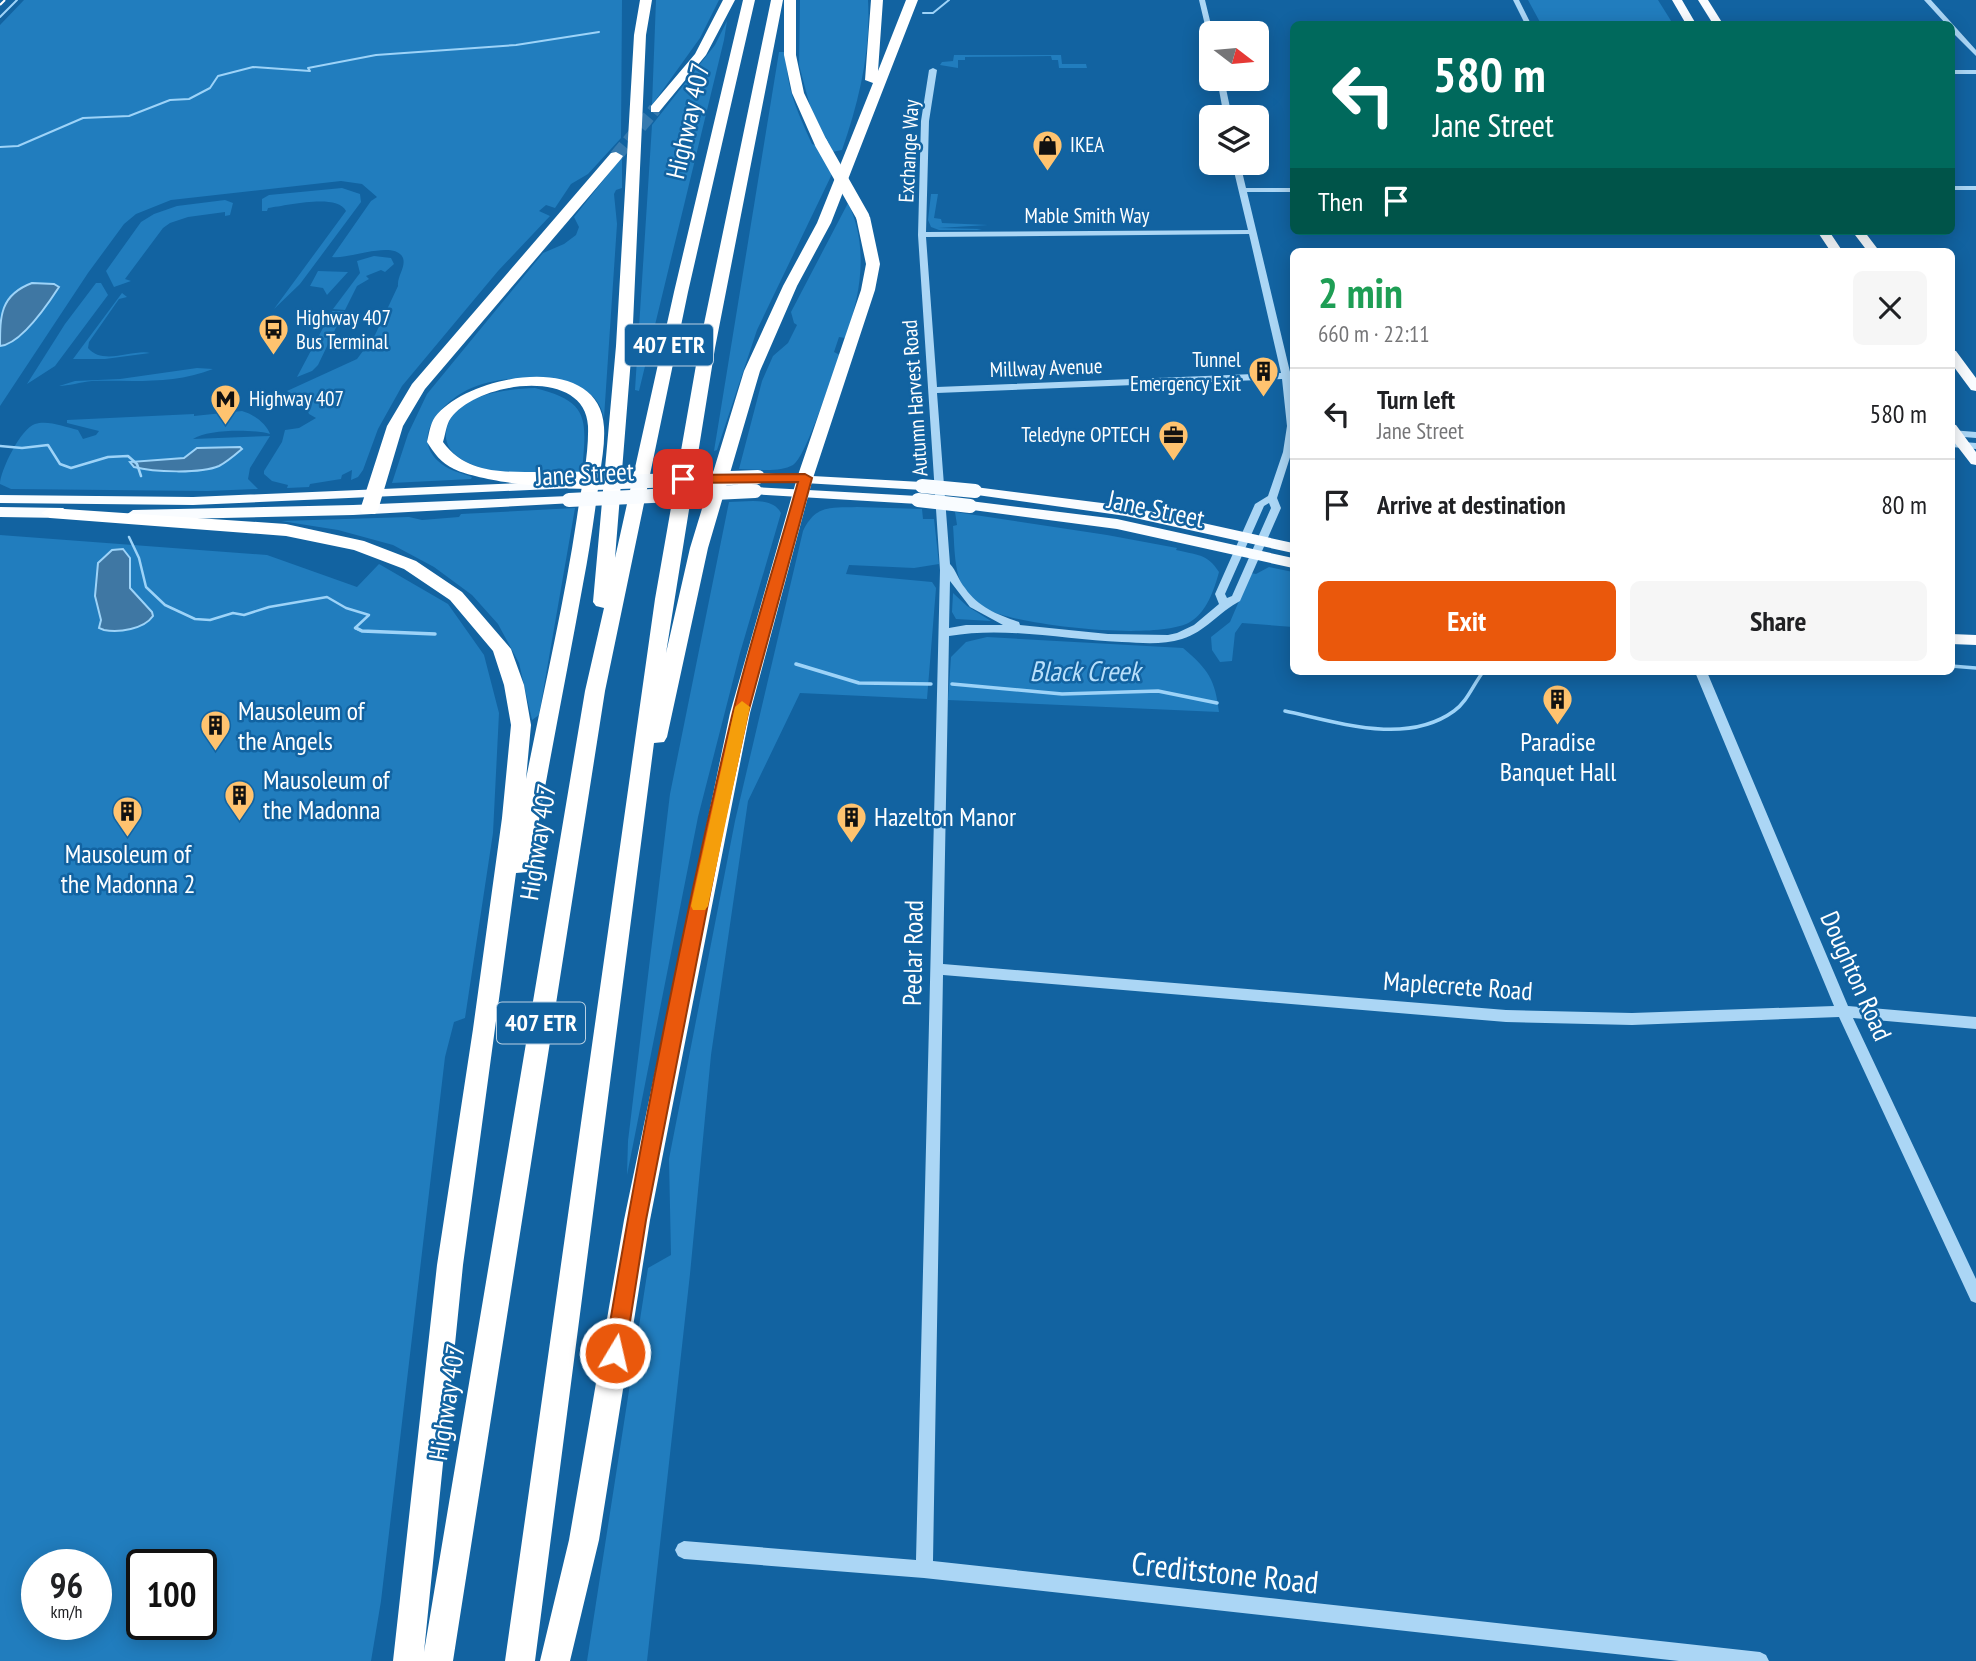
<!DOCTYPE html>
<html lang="en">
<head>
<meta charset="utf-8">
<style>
	:root { --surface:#fff; --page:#f6f6f6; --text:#202124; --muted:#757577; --line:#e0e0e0; --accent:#ea580c }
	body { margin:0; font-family:"PT Sans Narrow",sans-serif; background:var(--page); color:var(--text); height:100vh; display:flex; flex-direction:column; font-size:26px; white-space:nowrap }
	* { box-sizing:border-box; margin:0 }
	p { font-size:23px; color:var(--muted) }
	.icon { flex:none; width:38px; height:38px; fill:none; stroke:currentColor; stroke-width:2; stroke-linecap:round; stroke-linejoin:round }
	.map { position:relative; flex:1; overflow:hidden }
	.side { position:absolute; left:1290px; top:248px; width:665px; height:427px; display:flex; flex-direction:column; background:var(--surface); border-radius:10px; box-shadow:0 4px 18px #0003 }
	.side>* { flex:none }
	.hud { position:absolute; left:1290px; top:21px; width:665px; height:214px; border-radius:10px; box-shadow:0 4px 18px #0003; background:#00695c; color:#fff; overflow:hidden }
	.needle { width:46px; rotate:106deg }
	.fabs { position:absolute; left:1199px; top:21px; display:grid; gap:14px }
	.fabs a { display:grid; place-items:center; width:70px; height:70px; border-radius:10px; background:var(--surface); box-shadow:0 4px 18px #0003; font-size:35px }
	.speed { position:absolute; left:21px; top:1549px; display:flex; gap:14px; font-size:35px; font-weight:700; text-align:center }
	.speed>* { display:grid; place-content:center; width:91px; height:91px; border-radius:50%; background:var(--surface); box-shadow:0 4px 18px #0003; line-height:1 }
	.speed small { font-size:18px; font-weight:400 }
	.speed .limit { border:4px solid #111; border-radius:10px; background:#fff; color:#111 }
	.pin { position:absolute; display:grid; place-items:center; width:60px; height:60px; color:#fff; margin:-30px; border-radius:14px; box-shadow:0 4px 10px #0006 }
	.me { position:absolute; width:77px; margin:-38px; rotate:9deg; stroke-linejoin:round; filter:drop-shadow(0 0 5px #0008) }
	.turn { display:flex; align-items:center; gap:24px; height:147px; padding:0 28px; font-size:32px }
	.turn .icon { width:91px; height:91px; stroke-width:2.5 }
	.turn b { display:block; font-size:49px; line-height:60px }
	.then { display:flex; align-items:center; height:66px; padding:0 28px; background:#0003; gap:14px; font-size:26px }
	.round { display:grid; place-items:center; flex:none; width:74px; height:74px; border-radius:10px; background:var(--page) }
	.overview { display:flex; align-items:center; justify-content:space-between; height:119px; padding:0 28px }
	h1 { font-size:42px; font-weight:600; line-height:52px; color:#1e9e55 }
	.button { display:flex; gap:14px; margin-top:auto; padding:14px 28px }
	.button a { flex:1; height:80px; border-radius:10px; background:var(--accent); color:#fff; font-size:28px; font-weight:600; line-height:80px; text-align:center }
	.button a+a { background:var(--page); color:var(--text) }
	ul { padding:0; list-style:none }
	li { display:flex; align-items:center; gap:21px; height:91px; padding:0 28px; border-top:2px solid var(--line) }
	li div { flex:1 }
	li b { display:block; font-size:26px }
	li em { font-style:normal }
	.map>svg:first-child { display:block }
	.green { fill:#217dbe; fill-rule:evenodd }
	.water { fill:#3f77a3; stroke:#9dd3f8; stroke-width:2 }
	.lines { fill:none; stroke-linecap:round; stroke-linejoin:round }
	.stream-far2 { stroke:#9dd3f8; stroke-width:2 }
	.stream-far1 { stroke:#9dd3f8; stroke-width:2.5 }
	.stream { stroke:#9dd3f8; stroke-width:3.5 }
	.highway-tunnel { stroke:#367aaf; stroke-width:13; stroke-dasharray:13 6; stroke-linecap:butt }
	.minor { fill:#abd6f5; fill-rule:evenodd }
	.major { fill:#f9fcff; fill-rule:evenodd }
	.highway { fill:#fff; fill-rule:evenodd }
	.rail { stroke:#fff; stroke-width:2; stroke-dasharray:8 3.5; stroke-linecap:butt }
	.major-bridge { stroke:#f9fcff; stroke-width:14 }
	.highway-bridge-far1 { stroke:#fff; stroke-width:13 }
	.highway-bridge { stroke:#fff; stroke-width:17 }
	.route { fill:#ea580c; stroke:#983908; stroke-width:2 }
	.slow { fill:#f59e0b }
	.labels { text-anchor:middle; stroke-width:5; stroke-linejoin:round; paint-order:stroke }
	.far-poi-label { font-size:21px; fill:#fff; stroke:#1263a1; text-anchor:start }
	.far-street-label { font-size:21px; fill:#fff; stroke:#1263a1 }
	.shield { fill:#1263a1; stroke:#b8d0e3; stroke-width:2 }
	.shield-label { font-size:24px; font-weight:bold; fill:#fff }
	.street-label { font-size:26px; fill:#fff; stroke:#1263a1 }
	.poi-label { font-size:26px; fill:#fff; stroke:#1263a1; text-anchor:start }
	.water-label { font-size:28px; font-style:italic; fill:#b8dffb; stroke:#1263a1 }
	.near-street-label { font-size:32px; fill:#fff; stroke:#1263a1 }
</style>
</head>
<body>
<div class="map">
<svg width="1976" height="1661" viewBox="0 0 1976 1661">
	<rect width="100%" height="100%" fill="#1263a1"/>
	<!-- green -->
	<path class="green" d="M24 0H622L621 138 588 174 571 184 555 208 546 205 539 211 550 216 498 271 402 386 378 429 363 470 358 477 351 480 352 470 342 475 341 479 310 484 309 487 287 488 288 485 272 481 264 474V471L282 442 285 430 299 428 316 418 309 414 305 404 287 391 357 359 375 335 398 286C397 276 406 267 403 258 395 239 347 260 332 257L371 201 377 197 362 184 341 181 171 200 136 214 124 224 88 273 0 406V25Z
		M656 0H719L700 38 652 105Z
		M800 0H868C871 51 859 102 842 150L832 152 810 106 799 65Z
		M1528 0H1658L1673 24H1541Z
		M727 21 724 40 639 391 635 390 652 125 715 45Z
		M779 52H787C784 85 799 115 812 144L817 146 832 174 757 330 717 450 714 451Z
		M954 55H1061L1062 64H1086L1087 68H1059L1058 60H1052L1051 56 965 57V60H958V68L940 65 942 62 953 61Z
		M622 157V188L616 190 614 194 617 224 604 418C599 393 581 386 557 382 528 376 495 377 467 390 442 403 411 436 438 461 447 470 461 473 472 477L471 479 392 483 408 434 427 394 543 253 564 244 576 235 579 227 574 217Z
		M342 188 360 194 361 202 300 284 274 309 346 211C337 193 286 206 268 208L267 211H262V199L269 195Z
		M931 194H938L934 218 941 219 942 223 988 225 938 228 982 229 977 230H939L931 227 928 220Z
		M225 200 233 203 230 215 225 216V212L188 217 170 223 163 228 125 279 131 281 114 287 106 271 141 222 154 214 177 206Z
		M848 203C869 246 861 295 845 338L839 337 834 352 840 355C832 374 806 458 793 465 779 473 755 469 739 469L762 381 773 356 788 343 797 325 794 323 791 312Z
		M374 256 391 258 394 264 385 272 381 270 366 276 369 279 357 286 345 310 333 309 360 273 357 261Z
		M318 271 348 272 327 295 323 288 310 286Z
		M96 283H101L108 295 55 366 27 384 65 324Z
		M122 293 127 297 119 299 89 342 88 348C103 366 133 349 150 353L105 359H73Z
		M332 311H344L318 365 312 371 297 377Z
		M197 368 213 369C173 385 133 380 92 381 81 382 68 386 59 386L75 381 120 379Z
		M535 388C592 402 586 421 582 473 545 474 494 479 461 459 451 453 445 444 446 433 450 394 506 389 535 388Z
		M242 411C253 414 266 423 270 434 253 429 208 429 193 439L270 436 250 468 248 479 258 489 207 491 11 489 0 484C0 471 21 428 35 424 48 420 65 427 78 430L83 439 96 435 99 431 67 423V420L194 414V416Z
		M729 502C746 502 772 496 781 513L740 653 698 817 627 1175 628 1141 670 794Z
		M857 507 922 509 923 519H934L939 564 914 568 849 565 846 574 932 582 936 588 927 699 800 693 748 801 711 1055 690 1274 647 1661H587L648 1268 671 1255 669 1159 735 821 803 531C816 504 831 508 857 507Z
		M575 508 539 715 532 720 519 663 498 624 472 595 434 567 393 545 338 530 281 521 409 517 422 520 459 517 461 514Z
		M955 512 1107 535 1177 548 1176 550C1196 555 1207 553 1219 572 1214 590 1207 612 1190 622 1158 641 1022 626 988 610 982 608 975 602 971 598 953 581 955 548 953 526L957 525Z
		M0 535 267 555 357 587 379 564 448 604 484 655 499 713 493 833 465 1018 454 1022 445 1057 381 1601 371 1661H0ZM37 1564H96V1624H37ZM142 1564H201V1624H142Z
		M1269 567 1293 572V627L1242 623 1235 633 1232 661 1220 662 1212 650 1211 637 1230 622 1251 573 1256 574Z
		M953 593 967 606 991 621 956 619 952 612Z
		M987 637 1183 648C1209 670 1215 680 1219 712L948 700 951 657 966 642Z"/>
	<!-- water -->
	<path class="water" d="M32 283 54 284 59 287C48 304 21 344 0 346 0 316 0 295 32 283Z
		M240 447 242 449C235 455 227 462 219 466 200 474 153 472 134 467L130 462 184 458 197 448Z
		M123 549 130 558V588L152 612 153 616C144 629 119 633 104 630L99 628 101 620 95 596 98 563 112 550Z"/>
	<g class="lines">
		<!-- stream-far2 -->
		<path class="stream-far2" d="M923 13H933L949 0
			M0 17 17 0
			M0 147 18 146 83 118 129 116 170 100 189 99 210 88 218 76 253 67 310 71 308 68 376 55 516 45 599 32"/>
		<!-- stream-far1 -->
		<path class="stream-far1" d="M0 446 22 448 48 445 60 464 71 468 108 457 128 456 137 464 141 476
			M129 537 139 558 146 587 165 605 195 619 210 620 233 613 244 615 269 607 327 597 346 608 369 615 355 628 360 630"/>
		<!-- stream -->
		<path class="stream" d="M356 628 362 631 435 634
			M796 664 859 683 931 684
			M1951 666 1976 668
			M952 684 1062 694 1158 691 1217 703
			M1285 711C1337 722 1406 746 1454 711 1467 702 1473 685 1483 672"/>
		<!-- highway-tunnel -->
		<path class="highway-tunnel" d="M616 156 655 109"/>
		<!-- minor -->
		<path class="minor" d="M1199 0H1205L1213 33H1211V40L1208 38Z
			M1513 0H1519L1531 24H1525Z
			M1924 0H1931L1976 50V56L1951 31V24H1946Z
			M933 68 937 70 929 121 926 232 1248 230 1232 163H1240L1246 188H1293V192H1247L1291 376 1293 391V448L1277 498 1281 508 1240 601C1219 612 1205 632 1182 639 1163 645 1142 643 1122 642 1064 640 1007 626 949 636L943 964 1506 1010 1632 1013 1834 1006 1695 672H1707L1848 1006 1976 1017V1029L1853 1018 1976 1279V1303L1971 1301 1839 1017 1632 1025 1506 1022 943 975 933 1561 1760 1652 1766 1655 1769 1661H1679L924 1578 684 1559 678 1556 675 1550 678 1544 684 1541 916 1560 940 570 918 235 921 121 929 70ZM1249 234 1281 373 937 387 926 237ZM1282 379 1287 426 1283 452 1268 496 1255 504 1215 594 1219 604 1194 625 1177 633 1168 635 1108 634 1020 625 1019 622C998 615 978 607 965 588 959 581 956 570 950 564L937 393ZM1269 503 1271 508 1232 596 1227 598 1225 594 1264 506ZM950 581 970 607 1003 625H966L949 628Z
			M1951 70H1976V74H1951Z
			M1217 79H1224L1232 117H1224Z
			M1951 186H1976V190H1951Z
			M1951 430 1976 432V438L1951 436Z
			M1951 441 1976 443V449L1951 447Z"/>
		<!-- major -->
		<path class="major" d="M1672 0H1682L1696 24H1686Z
			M1698 0H1708L1723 24H1713Z
			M1817 231H1829L1843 252H1831Z
			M1852 231H1864L1880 252H1868Z
			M1951 350 1956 351 1976 378V391L1971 390 1951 363Z
			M1951 424 1956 425 1976 452V465L1971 464 1951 438Z
			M758 473 922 482 929 486 922 490 753 480 751 477Z
			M568 481 575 485 573 488 193 505 0 503V495L193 497Z
			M755 487 918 496 925 500 918 504 750 494 748 491Z
			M975 487 1126 506 1293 543V553L1126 516 970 494 968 491Z
			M569 496 576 500 574 503 353 515 133 520 126 515 133 510 353 505Z
			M970 501 1117 519 1293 558V568L1117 529 965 509 963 506Z
			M0 507 63 508 70 513 63 518 0 517Z
			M1951 634 1976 635V645L1951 644Z"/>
		<!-- highway -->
		<path class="highway" d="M640 0H652L646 35 632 346 615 558 674 292 743 0H755L688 292 605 691 453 1661H393L437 1265 473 1029 502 818 511 725 504 685 493 651 450 600 404 569 354 550 286 536 50 518 41 513 50 508 286 524 364 541 416 561 462 592 511 649 524 685 531 725 526 779C543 692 564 605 577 517 581 488 589 456 588 426 585 365 472 382 449 421 446 427 445 436 443 442 475 486 530 465 575 476L577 480C564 495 473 479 454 469 441 463 434 453 427 442 429 434 430 424 435 417 468 374 600 350 604 427 605 443 602 459 600 474 595 511 590 548 583 584 566 678 547 772 531 866L528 872 516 873 463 1265 424 1652 585 691 604 608 596 606 593 602 616 346 634 35Z
			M723 0H735L706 55 659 112H651V106L695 54Z
			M771 0H783L715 348 666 653 690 548 744 371 783 286 817 223 873 83 865 80 871 0H883L878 71 906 0H918L831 223 797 286 760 371 708 548 667 737 664 742 654 743 535 1661H505L655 599 699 348Z
			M784 0H796V55L804 93 828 143 826 146H816L814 143 792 93 784 55Z
			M616 152 623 156 621 159 425 389 403 426 378 510 375 514H363L360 510 387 426 412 384 611 153Z
			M863 213 870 217 880 264 875 290 813 478 750 713 650 1220 599 1540 570 1661H540L569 1540 624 1220 730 713 797 478 861 290 866 264 856 217Z"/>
		<!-- rail -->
		<path class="rail" d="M0 5 5 0"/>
		<!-- major-bridge -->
		<path class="major-bridge" d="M593 483 758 477
			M922 486 975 491
			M569 500 755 491
			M918 500 970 506"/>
		<!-- highway-bridge-far1 -->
		<path class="highway-bridge-far1" d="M821 143 863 217"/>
		<!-- highway-bridge -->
		<path class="highway-bridge" d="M569 480 608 481"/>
	</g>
	<!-- route -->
	<path class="route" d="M805 474 812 478 748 713 723 827 646 1220 625 1353 622 1361 615 1364 608 1361 605 1353C640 1140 682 927 732 716 751 638 776 560 798 482L683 483 676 479 683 475Z"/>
	<!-- slow -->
	<path class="slow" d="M742 701 750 707 708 906 705 910H693L691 906 735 707Z"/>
	<!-- icons -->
	<defs>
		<symbol id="shop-pin" viewBox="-11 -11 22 30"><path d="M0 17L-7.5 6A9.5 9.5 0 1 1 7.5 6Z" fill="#ffc36f" stroke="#1263a1"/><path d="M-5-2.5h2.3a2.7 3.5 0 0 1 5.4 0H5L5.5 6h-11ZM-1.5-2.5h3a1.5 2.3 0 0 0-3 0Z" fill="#111"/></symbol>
		<symbol id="bus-pin" viewBox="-11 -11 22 30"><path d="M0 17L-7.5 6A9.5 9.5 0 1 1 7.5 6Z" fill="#ffc36f" stroke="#1263a1"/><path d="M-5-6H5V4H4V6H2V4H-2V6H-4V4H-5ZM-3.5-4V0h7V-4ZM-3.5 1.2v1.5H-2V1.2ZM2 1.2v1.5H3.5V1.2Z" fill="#111"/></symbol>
		<symbol id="building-pin" viewBox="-11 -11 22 30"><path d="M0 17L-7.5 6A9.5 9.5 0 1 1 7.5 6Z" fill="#ffc36f" stroke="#1263a1"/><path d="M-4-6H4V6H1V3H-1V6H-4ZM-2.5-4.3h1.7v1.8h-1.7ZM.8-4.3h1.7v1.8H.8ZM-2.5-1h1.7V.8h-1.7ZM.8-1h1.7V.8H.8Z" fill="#111"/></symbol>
		<symbol id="metro-pin" viewBox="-11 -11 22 30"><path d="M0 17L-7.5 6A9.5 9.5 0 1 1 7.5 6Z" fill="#ffc36f" stroke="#1263a1"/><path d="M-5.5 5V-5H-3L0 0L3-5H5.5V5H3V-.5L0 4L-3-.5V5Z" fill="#111"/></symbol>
		<symbol id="office-pin" viewBox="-11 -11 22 30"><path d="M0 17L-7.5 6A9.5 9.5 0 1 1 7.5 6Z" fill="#ffc36f" stroke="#1263a1"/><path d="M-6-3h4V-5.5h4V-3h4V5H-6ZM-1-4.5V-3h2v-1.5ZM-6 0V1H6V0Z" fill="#111"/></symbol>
	</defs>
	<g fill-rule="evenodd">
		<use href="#shop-pin" x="1030" y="128" width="35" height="47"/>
		<use href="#bus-pin" x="256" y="312" width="35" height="47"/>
		<use href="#building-pin" x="1246" y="354" width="35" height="47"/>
		<use href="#metro-pin" x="208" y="382" width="35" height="47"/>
		<use href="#office-pin" x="1156" y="418" width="35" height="47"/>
		<use href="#building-pin" x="1540" y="682" width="35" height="47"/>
		<use href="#building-pin" x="198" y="708" width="35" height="47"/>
		<use href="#building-pin" x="222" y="778" width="35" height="47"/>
		<use href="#building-pin" x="110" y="794" width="35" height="47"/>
		<use href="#building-pin" x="834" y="800" width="35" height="47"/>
	</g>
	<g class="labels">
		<!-- far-poi labels -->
		<g class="far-poi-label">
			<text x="1070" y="152">IKEA</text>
			<text x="296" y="325">Highway 407<tspan x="296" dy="24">Bus Terminal</tspan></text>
			<text x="1241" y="367" text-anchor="end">Tunnel<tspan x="1241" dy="24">Emergency Exit</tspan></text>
			<text x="249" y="406">Highway 407</text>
			<text x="1150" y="442" text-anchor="end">Teledyne OPTECH</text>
		</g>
		<!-- far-street labels -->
		<g class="far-street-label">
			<text transform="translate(909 151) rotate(-87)" y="7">Exchange Way</text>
			<text x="1087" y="223">Mable Smith Way</text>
			<text transform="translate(1046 368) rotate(-2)" y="7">Millway Avenue</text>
			<text transform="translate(915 398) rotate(-94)" y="7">Autumn Harvest Road</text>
		</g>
		<!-- shield labels -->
		<g class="shield">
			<rect x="625" y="324.5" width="88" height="41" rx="5"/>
			<rect x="497" y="1002.5" width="88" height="41" rx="5"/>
		</g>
		<g class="shield-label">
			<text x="669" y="353">407 ETR</text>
			<text x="541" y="1031">407 ETR</text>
		</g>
		<!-- street labels -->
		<g class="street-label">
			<text transform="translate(688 121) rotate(-77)" y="9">Highway 407</text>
			<text transform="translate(585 474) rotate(-3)" y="9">Jane Street</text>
			<text transform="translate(1156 509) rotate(12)" y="9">Jane Street</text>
			<text transform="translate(538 842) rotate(-81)" y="9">Highway 407</text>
			<text transform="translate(913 953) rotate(-89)" y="9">Peelar Road</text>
			<text transform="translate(1856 976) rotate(66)" y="9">Doughton Road</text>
			<text transform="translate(1458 986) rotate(4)" y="9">Maplecrete Road</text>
			<text transform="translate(447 1402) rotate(-81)" y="9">Highway 407</text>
		</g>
		<!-- poi labels -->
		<g class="poi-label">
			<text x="238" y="720">Mausoleum of<tspan x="238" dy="30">the Angels</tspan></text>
			<text x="1558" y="751" text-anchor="middle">Paradise<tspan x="1558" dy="30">Banquet Hall</tspan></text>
			<text x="263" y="789">Mausoleum of<tspan x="263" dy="30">the Madonna</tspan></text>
			<text x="874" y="826">Hazelton Manor</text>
			<text x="128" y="863" text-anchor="middle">Mausoleum of<tspan x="128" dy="30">the Madonna 2</tspan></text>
		</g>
		<!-- water labels -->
		<g class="water-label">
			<text x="1085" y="681">Black Creek</text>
		</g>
		<!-- near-street labels -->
		<g class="near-street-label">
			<text transform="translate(1225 1573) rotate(6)" y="11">Creditstone Road</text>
		</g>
	</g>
</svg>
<div class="fabs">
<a><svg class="needle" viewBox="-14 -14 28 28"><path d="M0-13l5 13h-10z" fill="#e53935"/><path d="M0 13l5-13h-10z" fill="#757577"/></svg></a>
<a><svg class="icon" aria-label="layers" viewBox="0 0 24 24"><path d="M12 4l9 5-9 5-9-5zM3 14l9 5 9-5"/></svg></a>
</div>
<div class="speed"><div>96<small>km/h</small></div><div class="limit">100</div></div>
<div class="pin" style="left:683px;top:479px;background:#d93025"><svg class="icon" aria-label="arrive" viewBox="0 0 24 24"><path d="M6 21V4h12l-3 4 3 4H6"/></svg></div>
<svg class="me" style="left:615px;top:1353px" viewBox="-20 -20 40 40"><circle r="17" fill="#ea580c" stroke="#fff" stroke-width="3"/><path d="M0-11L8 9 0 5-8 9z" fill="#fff"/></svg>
<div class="hud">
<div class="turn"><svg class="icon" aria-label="left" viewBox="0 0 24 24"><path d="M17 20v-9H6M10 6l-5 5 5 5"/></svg><div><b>580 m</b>Jane Street</div></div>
<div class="then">Then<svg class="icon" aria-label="arrive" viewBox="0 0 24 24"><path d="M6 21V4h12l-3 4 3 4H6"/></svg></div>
</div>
<section class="side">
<div class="overview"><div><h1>2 min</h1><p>660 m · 22:11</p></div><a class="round"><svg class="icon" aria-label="close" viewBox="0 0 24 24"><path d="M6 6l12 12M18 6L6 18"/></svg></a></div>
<ul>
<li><svg class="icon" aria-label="left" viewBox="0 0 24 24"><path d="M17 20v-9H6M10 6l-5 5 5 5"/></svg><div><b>Turn left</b><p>Jane Street</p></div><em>580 m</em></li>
<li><svg class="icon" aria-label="arrive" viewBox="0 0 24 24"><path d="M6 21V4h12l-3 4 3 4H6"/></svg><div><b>Arrive at destination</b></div><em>80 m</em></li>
</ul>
<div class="button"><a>Exit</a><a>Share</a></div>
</section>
</div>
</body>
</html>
